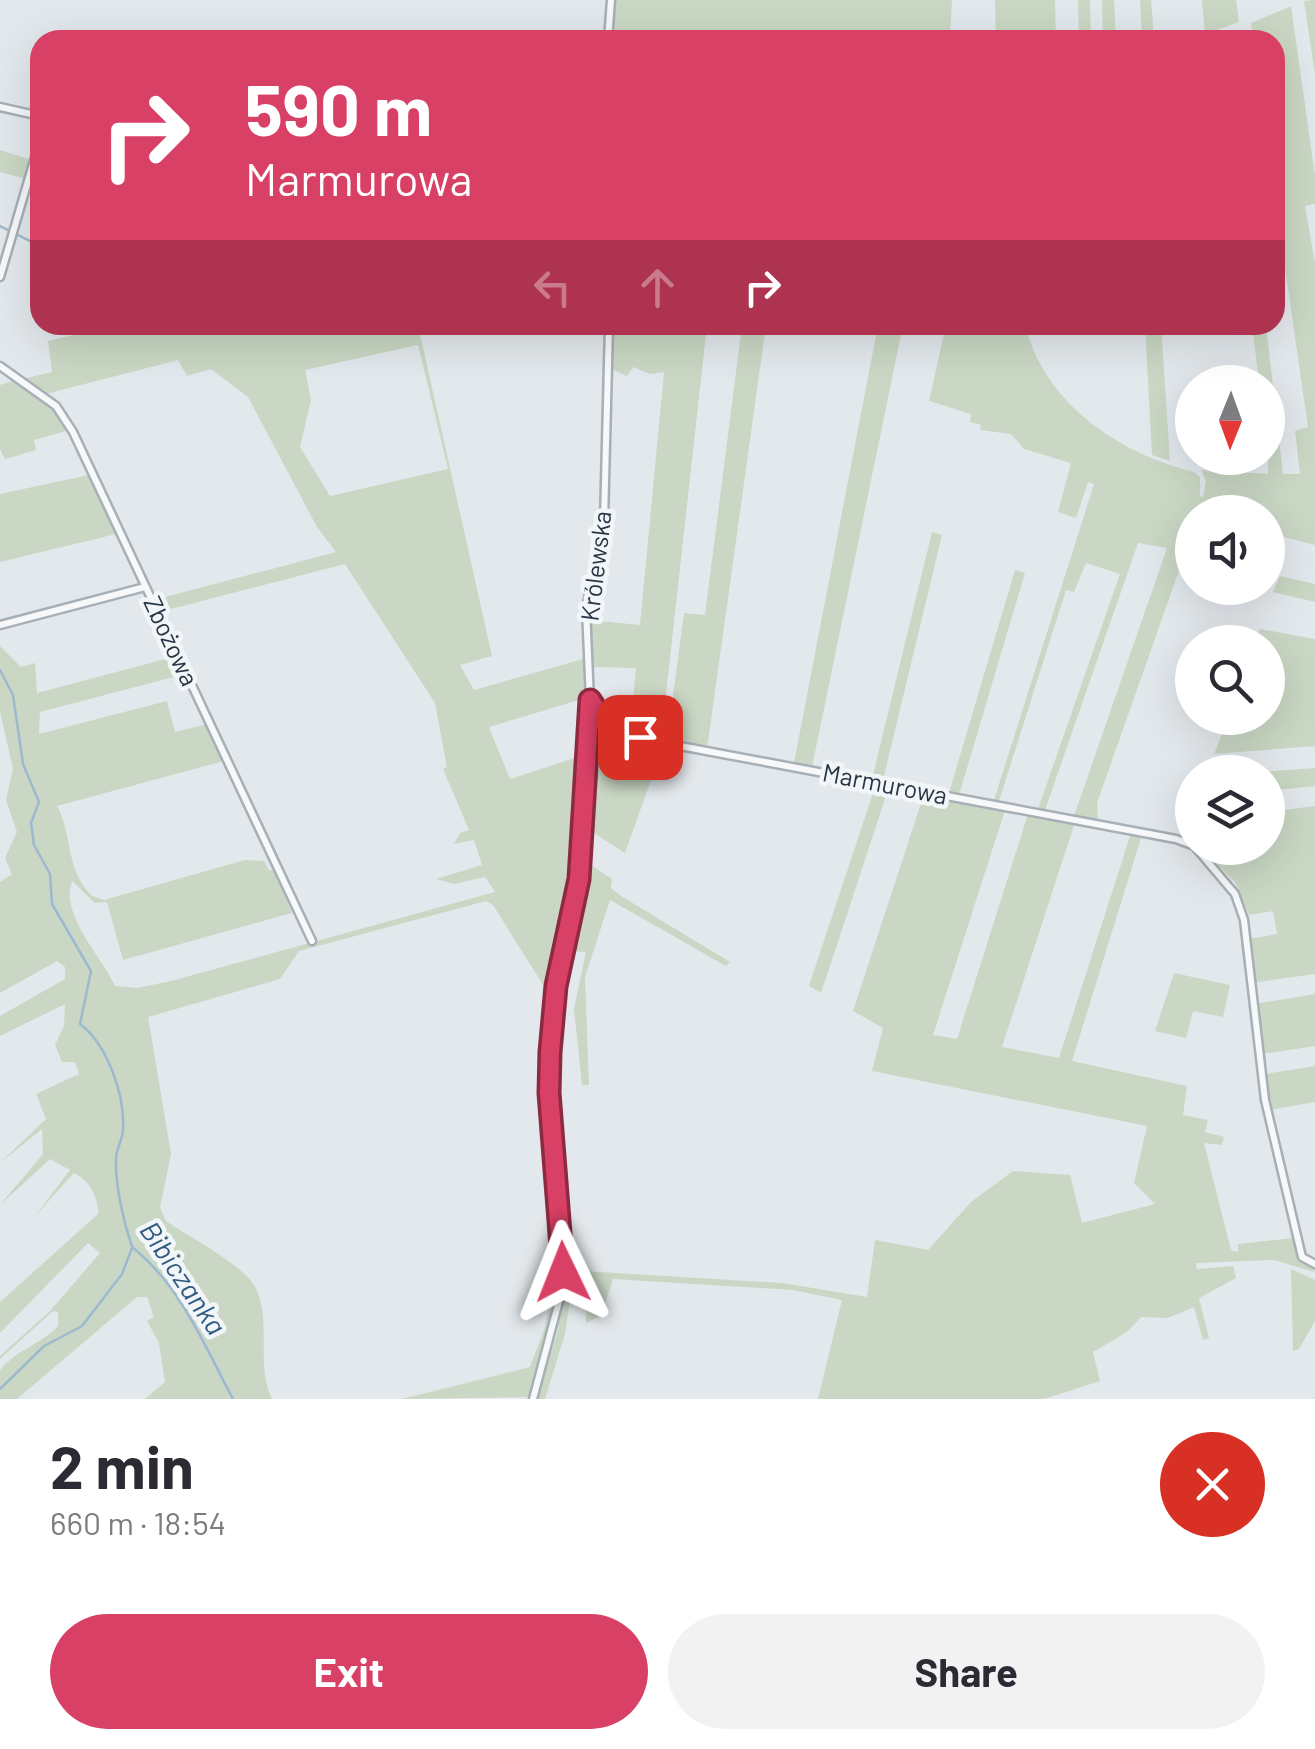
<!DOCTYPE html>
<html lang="en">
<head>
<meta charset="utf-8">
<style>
	:root { --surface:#fff; --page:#f2f2f3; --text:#2b2b33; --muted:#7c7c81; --accent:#d94065 }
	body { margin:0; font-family:Barlow,sans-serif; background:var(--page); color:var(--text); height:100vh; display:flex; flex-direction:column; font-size:38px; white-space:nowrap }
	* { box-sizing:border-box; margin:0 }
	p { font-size:32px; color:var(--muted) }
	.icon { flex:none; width:55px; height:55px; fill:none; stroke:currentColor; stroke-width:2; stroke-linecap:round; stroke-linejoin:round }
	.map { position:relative; height:1399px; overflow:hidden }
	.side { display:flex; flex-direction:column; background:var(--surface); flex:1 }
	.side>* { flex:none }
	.banner { position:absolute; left:30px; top:30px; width:1255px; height:305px; border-radius:30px; box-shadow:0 10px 40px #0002; background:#d94065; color:#fff; overflow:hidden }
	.needle { width:65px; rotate:181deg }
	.tools { position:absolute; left:1175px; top:365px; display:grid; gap:20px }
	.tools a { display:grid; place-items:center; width:110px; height:110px; border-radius:50%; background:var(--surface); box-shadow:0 10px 40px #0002; font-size:50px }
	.pin { position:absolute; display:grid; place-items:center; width:85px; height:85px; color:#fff; margin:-42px; border-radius:20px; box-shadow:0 5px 15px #0006 }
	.me { position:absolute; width:110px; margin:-55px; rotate:358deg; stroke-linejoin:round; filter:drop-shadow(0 0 8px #0008) }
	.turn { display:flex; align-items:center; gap:35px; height:210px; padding:0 50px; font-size:45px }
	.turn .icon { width:130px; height:130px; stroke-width:2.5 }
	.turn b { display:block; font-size:70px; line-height:85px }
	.lanes { display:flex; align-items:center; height:95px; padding:0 50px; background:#0003; justify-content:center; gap:50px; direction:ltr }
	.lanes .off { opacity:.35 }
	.round { display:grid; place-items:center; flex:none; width:105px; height:105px; border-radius:52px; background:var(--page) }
	.head { display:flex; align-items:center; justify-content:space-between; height:170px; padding:0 50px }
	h1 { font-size:60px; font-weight:700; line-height:75px }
	.action { display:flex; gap:20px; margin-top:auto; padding:20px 50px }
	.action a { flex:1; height:115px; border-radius:60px; background:var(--accent); color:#fff; font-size:40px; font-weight:700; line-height:115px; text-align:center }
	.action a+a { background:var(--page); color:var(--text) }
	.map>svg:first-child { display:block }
	.green { fill:#cad7c4; fill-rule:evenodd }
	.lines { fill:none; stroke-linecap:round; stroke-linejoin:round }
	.stream { stroke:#9cb9cf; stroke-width:2.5 }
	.minor-casing { stroke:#a7afb7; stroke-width:11 }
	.minor { stroke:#f7f8fa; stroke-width:6 }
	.route-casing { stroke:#8d2a42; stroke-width:25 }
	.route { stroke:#d94065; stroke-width:18 }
	.labels { text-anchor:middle; stroke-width:9; stroke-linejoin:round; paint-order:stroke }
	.street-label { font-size:25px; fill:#293646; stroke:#f3f6f9 }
	.water-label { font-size:28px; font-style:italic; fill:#2f5a7e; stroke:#f3f6f9 }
</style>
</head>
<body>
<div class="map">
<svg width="1315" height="1399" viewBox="0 0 1315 1399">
	<rect width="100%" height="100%" fill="#e3e8ec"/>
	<!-- green -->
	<path class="green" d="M614 0H952L950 34 933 40H638L612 31Z
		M995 0H1055L1056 40H996Z
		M1078 0H1090L1091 40H1079Z
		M1102 0H1114L1116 40H1103Z
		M1140 0H1151L1154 40H1142Z
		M1202 0H1236L1239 22 1205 34Z
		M1315 0V74L1304 1Z
		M1291 6 1315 176V204L1305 206 1315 263V545L1268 533V512H1192L1188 545 1097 803 1098 821 1074 816 1167 548 1138 543 1045 810 1038 809 1120 574 1086 563 1074 592 1066 590 999 801 994 800 1094 484 1088 482 1076 518 1058 512 1071 463 1024 449 1011 434 980 430 981 425 970 422 971 414 929 401 946 325 1026 328C1046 405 1121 454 1194 472L1200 477V496L1203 497 1206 481 1201 470 1268 474V382H1259L1252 325H1266L1283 474H1300L1295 431 1308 427 1275 199V40H1253L1251 23Z
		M0 150 32 160 26 179 0 172Z
		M115 325H217L221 331 250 325H418L492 656 460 665 474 690 587 658 586 698 489 727 510 779 584 755 576 879 548 1035 561 1286 531 1397 402 1399 530 1367 545 1327 553 1282 551 1169 539 1041 545 988 493 905 486 901 299 951 280 979 148 1017 171 1154 160 1208 166 1221C188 1236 241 1264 254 1285 273 1317 255 1365 272 1399H145L165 1382 159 1343 147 1321 154 1317 147 1297H137L17 1399H0V1370C19 1348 40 1345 58 1326V1312L53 1311 0 1359V1356L50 1311 100 1253 88 1243 0 1333V1302L98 1214C98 1196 90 1181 74 1173L35 1216 70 1170 50 1159 0 1205 43 1154 42 1129 0 1163 46 1119 36 1094 79 1074 75 1062H62L55 1045 64 1026 65 1004 0 1036V1016L65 979V967L57 961 0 993V882L12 874 5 858 17 832 6 800 13 769 0 712V646L21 667 35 663 37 693 177 656 185 674 40 712 39 734 167 701 175 732 208 724 224 761 57 806C73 835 65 870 92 896L104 900 245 860 264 861 269 870H274L292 913 123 960 107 902 95 903 72 881C60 916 101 955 115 986L137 988 171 981 495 892 485 877 454 884 436 879 482 865 474 840 454 844 460 833 469 830 443 769 447 767 435 703 345 564 159 612 154 600 336 552 317 527 248 397 211 369 187 376 178 360 46 394 23 379 52 372 48 341ZM418 345 448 469 330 496 300 447 311 400 305 370Z
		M613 325H707L661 739 630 731 636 668 592 667 589 620 640 625 664 372 650 374 633 367 627 376 611 369Z
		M742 325H766L707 749 667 740 684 613 705 615Z
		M878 325H903L812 767 794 763Z
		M1145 325H1161L1170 461 1152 455Z
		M18 379 54 408 70 430 34 440 36 450 5 459 0 449V385Z
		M89 475 116 534 0 562V494Z
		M932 532 942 535 883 780 872 779Z
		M1015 570 1025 573 959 795 949 793Z
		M1280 576 1315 584V602L1273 592Z
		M1260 629 1315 639V746L1214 754 1228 718H1268V642H1254Z
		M596 714 615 733 663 746 625 853 585 827 591 715Z
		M1315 768V786L1268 791V772H1261Z
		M876 784 889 787 821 993 809 986Z
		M924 794 1005 810 933 1035 957 1039 1028 814 1075 822 1002 1047 1059 1058 1131 833 1142 835 1072 1061 1187 1086 1183 1115 1208 1120 1205 1132 1224 1137 1222 1145 1204 1143 1231 1250 1238 1252V1244L1294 1238 1303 1263 1315 1266 1314 1272 1274 1260 1196 1263 1197 1269 1233 1266 1236 1278 1199 1298 1209 1338 1203 1340 1194 1307 1168 1318 1141 1317 1127 1332 1093 1352 1100 1381 1044 1399H818L842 1300 793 1290 613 1279 601 1316 586 1323 585 1275 574 1274 565 1334 545 1399H537L558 1330 566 1270 782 1283 867 1297 875 1240 928 1250 971 1202 1013 1171 1070 1175 1082 1223 1155 1204 1134 1183 1147 1126 872 1071 883 1028 853 1011Z
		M1315 806V974L1251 983 1249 939 1277 934 1273 911 1249 915 1235 882 1200 848H1268V812Z
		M588 863 612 879 611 888 621 896 730 962 726 966 610 900 585 977 589 1085H582L574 1009 586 952 569 951Z
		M1174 973 1230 985 1223 1017 1193 1011 1186 1038 1155 1031Z
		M1315 994V1046L1263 1054 1254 1004Z
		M1315 1066V1102L1270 1110 1266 1074Z
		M1291 1269 1315 1280V1321L1299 1349 1293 1351Z"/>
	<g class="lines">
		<!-- stream -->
		<path class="stream" d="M0 226 8 230
			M18 235 40 246
			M0 670 13 695 23 764 39 802 31 823 34 845 50 874 52 904 91 971 80 1024C107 1044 125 1095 123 1129 123 1140 116 1148 116 1159 115 1186 124 1223 132 1247 181 1286 204 1345 233 1399
			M0 1389 44 1346 82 1326 122 1274 132 1248"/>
		<defs>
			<path id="minor" d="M608 40 611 0
				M0 107 40 116
				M0 277 40 140
				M0 366 56 406 73 432 312 941
				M0 625 145 587
				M590 702C611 730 631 734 664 743L1176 839 1192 845
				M1196 848 1235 894 1244 920 1265 1100 1302 1257 1315 1264
				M533 1399 563 1286 561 1198 549 1093 551 1052 556 986 582 843 590 701 586 608 604 521 609 325"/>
		</defs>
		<!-- minor casing -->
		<use href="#minor" class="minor-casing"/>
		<!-- minor -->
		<use href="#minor" class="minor"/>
	</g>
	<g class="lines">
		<defs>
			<path id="route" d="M563 1272 549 1093 550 1052 556 986 579 879 590 700 604 722 640 737"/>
		</defs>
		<!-- route casing -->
		<use href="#route" class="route-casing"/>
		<!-- route -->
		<use href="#route" class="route"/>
	</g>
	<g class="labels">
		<!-- street labels -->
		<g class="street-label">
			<text transform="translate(596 566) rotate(-83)" y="9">Królewska</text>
			<text transform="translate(171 641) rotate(65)" y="9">Zbożowa</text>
			<text transform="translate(885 784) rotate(11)" y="9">Marmurowa</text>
		</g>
		<!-- water labels -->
		<g class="water-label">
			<text transform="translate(183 1278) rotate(56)" y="10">Bibiczanka</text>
		</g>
	</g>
</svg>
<div class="tools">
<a><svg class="needle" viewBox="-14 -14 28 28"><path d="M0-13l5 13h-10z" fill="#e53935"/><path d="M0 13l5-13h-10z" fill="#7c7c81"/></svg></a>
<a><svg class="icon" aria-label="sound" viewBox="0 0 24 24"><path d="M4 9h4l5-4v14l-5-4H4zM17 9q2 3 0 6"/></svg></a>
<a><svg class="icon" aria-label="search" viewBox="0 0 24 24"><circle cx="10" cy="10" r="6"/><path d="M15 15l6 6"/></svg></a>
<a><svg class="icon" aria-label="layers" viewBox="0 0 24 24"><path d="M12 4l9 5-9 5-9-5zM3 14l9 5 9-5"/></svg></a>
</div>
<div class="pin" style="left:640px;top:737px;background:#d93025"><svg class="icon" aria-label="arrive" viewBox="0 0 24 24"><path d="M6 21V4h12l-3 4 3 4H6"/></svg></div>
<svg class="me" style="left:563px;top:1272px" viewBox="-20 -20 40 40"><path d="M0-17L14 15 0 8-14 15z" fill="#d94065" stroke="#fff" stroke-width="4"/></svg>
<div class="banner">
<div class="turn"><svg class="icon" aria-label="right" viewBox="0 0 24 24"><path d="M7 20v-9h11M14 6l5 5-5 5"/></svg><div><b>590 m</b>Marmurowa</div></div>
<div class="lanes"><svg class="icon off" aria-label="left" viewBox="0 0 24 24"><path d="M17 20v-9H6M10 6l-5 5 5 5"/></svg><svg class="icon off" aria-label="ahead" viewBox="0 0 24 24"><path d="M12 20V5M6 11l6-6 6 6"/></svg><svg class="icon" aria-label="right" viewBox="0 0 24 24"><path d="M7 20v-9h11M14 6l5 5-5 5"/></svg></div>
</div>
</div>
<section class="side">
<div class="head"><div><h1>2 min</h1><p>660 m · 18:54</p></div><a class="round" style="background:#d93025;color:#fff"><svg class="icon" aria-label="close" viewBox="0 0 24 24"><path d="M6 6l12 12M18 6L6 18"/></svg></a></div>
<div class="action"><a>Exit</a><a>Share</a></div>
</section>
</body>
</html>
